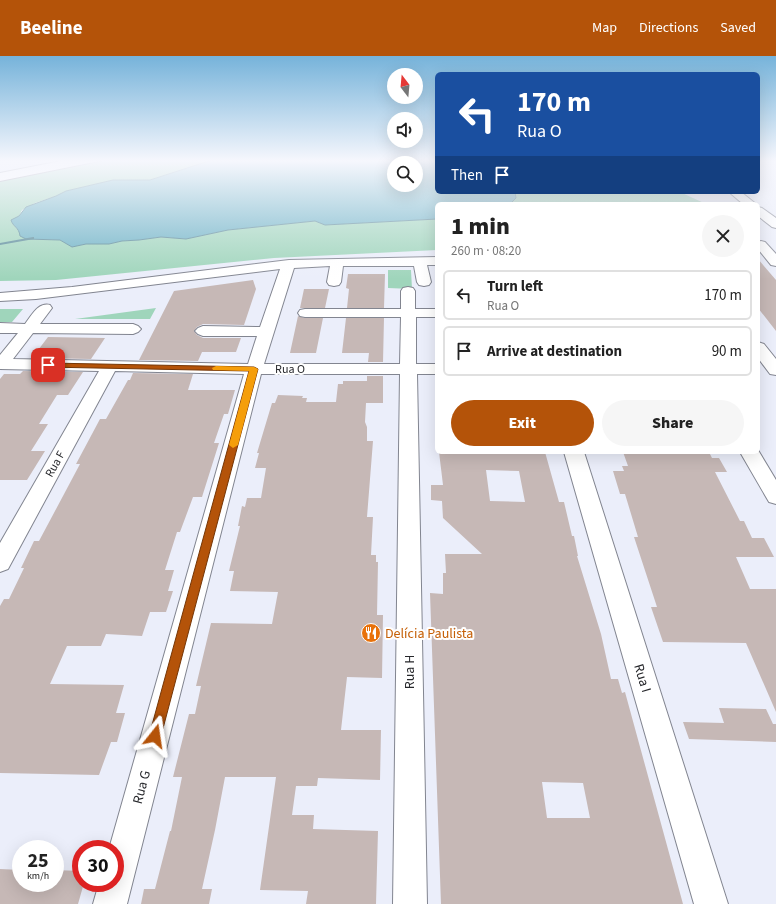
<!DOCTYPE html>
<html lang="en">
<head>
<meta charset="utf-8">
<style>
	:root { --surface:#fff; --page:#f6f6f6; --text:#222; --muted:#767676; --line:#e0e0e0; --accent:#b45309 }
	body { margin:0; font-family:"Source Sans 3",sans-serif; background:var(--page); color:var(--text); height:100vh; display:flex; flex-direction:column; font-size:15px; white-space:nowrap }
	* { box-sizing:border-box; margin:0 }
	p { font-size:13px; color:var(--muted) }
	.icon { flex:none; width:22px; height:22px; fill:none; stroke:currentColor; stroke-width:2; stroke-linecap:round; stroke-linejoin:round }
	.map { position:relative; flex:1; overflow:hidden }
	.panel { position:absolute; left:435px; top:146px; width:325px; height:252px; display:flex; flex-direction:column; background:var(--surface); border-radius:6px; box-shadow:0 4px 16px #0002 }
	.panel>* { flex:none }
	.top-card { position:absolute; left:435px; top:16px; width:325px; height:122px; border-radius:6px; box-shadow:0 4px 16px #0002; background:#1a4fa0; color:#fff; overflow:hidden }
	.needle { width:26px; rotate:344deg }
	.fabs { position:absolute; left:387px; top:12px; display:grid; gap:8px }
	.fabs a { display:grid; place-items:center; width:36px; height:36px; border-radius:50%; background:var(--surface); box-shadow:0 4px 16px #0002; font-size:20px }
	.speed { position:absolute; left:12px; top:784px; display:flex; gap:8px; font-size:20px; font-weight:700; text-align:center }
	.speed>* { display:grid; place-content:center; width:52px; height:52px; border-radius:50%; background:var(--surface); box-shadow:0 4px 16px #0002; line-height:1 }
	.speed small { font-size:10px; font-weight:400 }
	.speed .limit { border:6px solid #d22; background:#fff; color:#111 }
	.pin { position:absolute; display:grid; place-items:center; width:34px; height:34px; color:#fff; margin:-17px; border-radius:8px; box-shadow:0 2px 6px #0006 }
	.me { position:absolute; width:44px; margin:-22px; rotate:15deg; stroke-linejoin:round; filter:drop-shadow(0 0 3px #0008) }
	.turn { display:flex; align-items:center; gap:14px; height:84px; padding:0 16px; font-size:18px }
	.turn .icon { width:52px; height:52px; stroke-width:2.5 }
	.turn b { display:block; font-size:28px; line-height:34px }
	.then { display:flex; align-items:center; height:38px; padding:0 16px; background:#0003; gap:8px; font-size:15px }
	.round { display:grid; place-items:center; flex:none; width:42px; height:42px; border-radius:21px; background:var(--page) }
	.headline { display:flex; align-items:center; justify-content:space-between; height:68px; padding:0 16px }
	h1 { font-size:24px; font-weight:800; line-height:30px }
	.cta { display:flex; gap:8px; margin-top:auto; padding:8px 16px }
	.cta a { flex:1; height:46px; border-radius:24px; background:var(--accent); color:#fff; font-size:16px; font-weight:800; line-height:46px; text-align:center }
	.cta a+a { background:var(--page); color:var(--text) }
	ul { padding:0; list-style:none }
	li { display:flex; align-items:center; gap:12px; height:50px; margin:0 8px 6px; padding:0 8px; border:2px solid var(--line); border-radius:6px }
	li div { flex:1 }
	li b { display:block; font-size:15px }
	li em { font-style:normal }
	header { display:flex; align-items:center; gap:24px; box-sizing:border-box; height:56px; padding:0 20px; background:var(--accent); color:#fff }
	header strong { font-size:19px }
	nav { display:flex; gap:22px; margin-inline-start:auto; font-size:14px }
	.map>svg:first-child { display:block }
	.green { fill:#9fd5bb }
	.water { fill:#6bb1c4; stroke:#568896; fill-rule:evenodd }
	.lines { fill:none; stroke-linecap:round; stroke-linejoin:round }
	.stream { fill:#568896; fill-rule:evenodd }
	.building { fill:#c6b8b6; fill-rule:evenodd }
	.pedestrian-casing { stroke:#828590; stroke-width:2 }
	.minor-casing { stroke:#828590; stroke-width:2 }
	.pedestrian { fill:#fff; fill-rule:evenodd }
	.minor { fill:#fff; fill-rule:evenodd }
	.route { fill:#b45309; stroke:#753606 }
	.slow { fill:#f59e0b }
	.labels { text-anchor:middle; stroke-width:4; stroke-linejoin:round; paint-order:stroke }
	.street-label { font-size:12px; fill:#26272b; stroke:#fff }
	.near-food-label { font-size:14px; fill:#c56008; stroke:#fff; text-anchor:start }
	.near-street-label { font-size:14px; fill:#26272b; stroke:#fff }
</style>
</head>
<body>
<header>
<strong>Beeline</strong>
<nav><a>Map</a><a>Directions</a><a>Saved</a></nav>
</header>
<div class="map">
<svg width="776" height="848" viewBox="0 0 776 848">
	<rect width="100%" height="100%" fill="#ebeefa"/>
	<!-- green -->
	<path class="green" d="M101 104H212L150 124H113L66 135 56 140 35 147 22 154 19 160 12 167 26 183 60 184 72 191 86 188H109L122 185 139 184 161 181 186 183 228 174 315 165 325 169 437 163V194L274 202 56 224 0 225V123Z
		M515 136H680L706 148H510L516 142Z
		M388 214H411L412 233 388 232Z
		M156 252 150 263H75Z
		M0 253H23L12 266H0Z"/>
	<!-- water -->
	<path class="water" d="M212 104H437V136H515L516 142 510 148H437V163L325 169 315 165 228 174 186 183 161 181 139 184 122 185 109 188H86L72 191 60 184 26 183 20 180C19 171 13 171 11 164L19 160 26 151 56 140 66 135 113 124H150ZM394 107H416V129H394Z"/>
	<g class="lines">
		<!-- stream -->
		<path class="stream" d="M33 181H34V183L0 189V187Z"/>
	</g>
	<!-- building -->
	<path class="building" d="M758 203 776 224V275L758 252Z
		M348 218H385L384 252H347L349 233 346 232Z
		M253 224 256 233 244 269 203 268 197 271 194 275 197 279 203 282H241L236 296H202L198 305 139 304 174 235Z
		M304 233H329L325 252H300Z
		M298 260 305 262H323L316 297H290Z
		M346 262H384L383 306H368L369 297H342Z
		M48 281 105 282 91 303 32 302Z
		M23 315 83 316 68 339H57L39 368H48L31 395H45L27 424H0V323L4 318H20Z
		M133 317 193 318 188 334H235L228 358H224L214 387H219L202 441H193L180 476H177L165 514H174L168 535H173L166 556H150L142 580 106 578 101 590H67L50 628 124 629 116 657H125L117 686H111L99 719 0 717V550L4 543H9L24 512H21L34 485H39L63 440 80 408H76L100 363H106L128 324H130Z
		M367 320H383V347H366L365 366 367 371V385H373L367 461H373L371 499H376V506H378L377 559H383L382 622 347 621 341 674H381L380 724 318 722 317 730H296L292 759H314L313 773 378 775 376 848H306L308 835 260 834 276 721H225L215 774 202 833H212L209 848H141L144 833H155L170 775H171L182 721H173L189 658H195L201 630H196L211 567 272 568 278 536 230 535 234 515H229L240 470H238L242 450 245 451 247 442H261L266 412H255L259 397H257L272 347H275L278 339 303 340 302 342H307L306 346H336L338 328H343V325H367Z
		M439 396H545L559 446H564L572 480H574L578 500H577L601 578 611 623H618L622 637 625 636 683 848H441L430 537 443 538V517H446L445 498H482L443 462 442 445 431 444V429H443ZM486 414 519 415 525 446 490 445ZM542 726 583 727 590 762H547Z
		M623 396H709L712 402H719L727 416H715L740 465H744L752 482H764L774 501H736L750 533H776V656L746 587 663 586 651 551H657L634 481H638L625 438H620L613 415H624L622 410H628Z
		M719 652 766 653 773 668H776V686L689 683 683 666 724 667Z
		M0 813 21 814V827H55V814L81 815V827H84L78 848H0Z"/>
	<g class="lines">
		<defs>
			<path id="pedestrian" d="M88 104H104L0 125V121Z"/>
			<path id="minor" d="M66 104H88L83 107 0 123V117Z
				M729 136H741L756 148H743Z
				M758 151 762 152 776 162V172L772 171 758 160Z
				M761 185 765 186 776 198V210L771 209 758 193V186Z
				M437 201V209H427L431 226 429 229 424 230 419 229 417 226 414 210H343L341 226 339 229 334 230 329 229 327 226 330 210 294 212 264 308H400L401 261H305L300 260 298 257 300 254 305 253H401V235L403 232 408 231 413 232 415 235V253H437V261H416V308H437V318H417L427 848H393L400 318H261L127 848H93L99 827H115V793H109L244 318 115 315 8 513 0 516V487L99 315 0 313V299L18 277H0V267L25 268C32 259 38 246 50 249L52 252 40 268H133L138 270 141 273 138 276 133 278 33 277 13 303 248 308 257 280H203L198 278 195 275 198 272 203 270 260 271 280 213 36 243 0 245V237L72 231 289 204Z
				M758 286 764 288 776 303V319L770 318 758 302Z
				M758 394 776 424V448L769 446 740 396H758Z
				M564 396H584L728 848H694Z"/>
		</defs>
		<!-- pedestrian casing -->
		<use href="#pedestrian" class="pedestrian-casing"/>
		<!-- minor casing -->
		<use href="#minor" class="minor-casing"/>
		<!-- pedestrian -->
		<use href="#pedestrian" class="pedestrian"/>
		<!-- minor -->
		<use href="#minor" class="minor"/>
	</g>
	<!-- sky -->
	<linearGradient id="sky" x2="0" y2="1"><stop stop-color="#76b3da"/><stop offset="0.47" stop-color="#f6f7fd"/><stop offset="1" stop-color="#f6f7fd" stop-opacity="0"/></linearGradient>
	<rect width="776" height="223" fill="url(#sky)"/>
	<!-- route -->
	<path class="route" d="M48 307 254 311 258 313 161 680 159 684 155 686 150 684 149 680 249 315 45 311 44 309Z"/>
	<!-- slow -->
	<path class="slow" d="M216 310 254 311 258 313 238 389 233 392 229 389 249 315 213 314 212 312Z"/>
	<!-- icons -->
	<defs>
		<symbol id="restaurant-disc" viewBox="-11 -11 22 22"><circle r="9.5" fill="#e8710a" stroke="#fff"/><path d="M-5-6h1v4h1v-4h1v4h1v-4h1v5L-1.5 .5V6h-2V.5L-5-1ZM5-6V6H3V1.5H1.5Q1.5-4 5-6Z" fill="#fff"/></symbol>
	</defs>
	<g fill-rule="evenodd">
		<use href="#restaurant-disc" x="360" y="566" width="22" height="22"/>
	</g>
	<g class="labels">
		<!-- street labels -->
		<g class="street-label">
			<text x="290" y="317">Rua O</text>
			<text transform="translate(55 408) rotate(-61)" y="4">Rua F</text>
		</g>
		<!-- near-food labels -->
		<g class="near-food-label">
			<text x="385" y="582">Delícia Paulista</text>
		</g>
		<!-- near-street labels -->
		<g class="near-street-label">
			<text transform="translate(409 616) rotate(-90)" y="5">Rua H</text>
			<text transform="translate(643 622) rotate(73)" y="5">Rua I</text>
			<text transform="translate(141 731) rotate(-75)" y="5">Rua G</text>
		</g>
	</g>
</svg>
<div class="fabs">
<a><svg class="needle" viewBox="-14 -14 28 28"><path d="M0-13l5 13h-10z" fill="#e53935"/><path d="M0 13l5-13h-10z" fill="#767676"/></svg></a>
<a><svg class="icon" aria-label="sound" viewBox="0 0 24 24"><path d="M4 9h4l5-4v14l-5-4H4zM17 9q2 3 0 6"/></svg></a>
<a><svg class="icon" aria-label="search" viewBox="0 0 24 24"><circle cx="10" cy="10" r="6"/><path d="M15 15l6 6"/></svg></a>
</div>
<div class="speed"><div>25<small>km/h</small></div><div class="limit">30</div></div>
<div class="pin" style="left:48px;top:309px;background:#d93025"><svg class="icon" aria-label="arrive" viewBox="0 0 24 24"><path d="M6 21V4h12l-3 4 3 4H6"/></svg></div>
<svg class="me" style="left:155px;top:680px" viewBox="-20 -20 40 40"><path d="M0-17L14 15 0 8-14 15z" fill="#b45309" stroke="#fff" stroke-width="4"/></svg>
<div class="top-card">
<div class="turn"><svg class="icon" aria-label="left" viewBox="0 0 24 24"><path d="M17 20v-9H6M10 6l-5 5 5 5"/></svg><div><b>170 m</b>Rua O</div></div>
<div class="then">Then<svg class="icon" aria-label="arrive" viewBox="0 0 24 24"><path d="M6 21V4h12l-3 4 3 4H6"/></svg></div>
</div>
<section class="panel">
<div class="headline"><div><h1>1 min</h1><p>260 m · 08:20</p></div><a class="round"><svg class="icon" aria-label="close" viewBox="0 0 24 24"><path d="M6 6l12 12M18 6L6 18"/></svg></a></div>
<ul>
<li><svg class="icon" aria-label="left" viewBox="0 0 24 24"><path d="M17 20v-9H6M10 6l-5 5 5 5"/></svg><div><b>Turn left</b><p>Rua O</p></div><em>170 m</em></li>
<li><svg class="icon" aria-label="arrive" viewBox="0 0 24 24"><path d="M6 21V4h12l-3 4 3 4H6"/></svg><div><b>Arrive at destination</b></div><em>90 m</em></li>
</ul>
<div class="cta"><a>Exit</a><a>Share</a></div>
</section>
</div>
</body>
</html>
